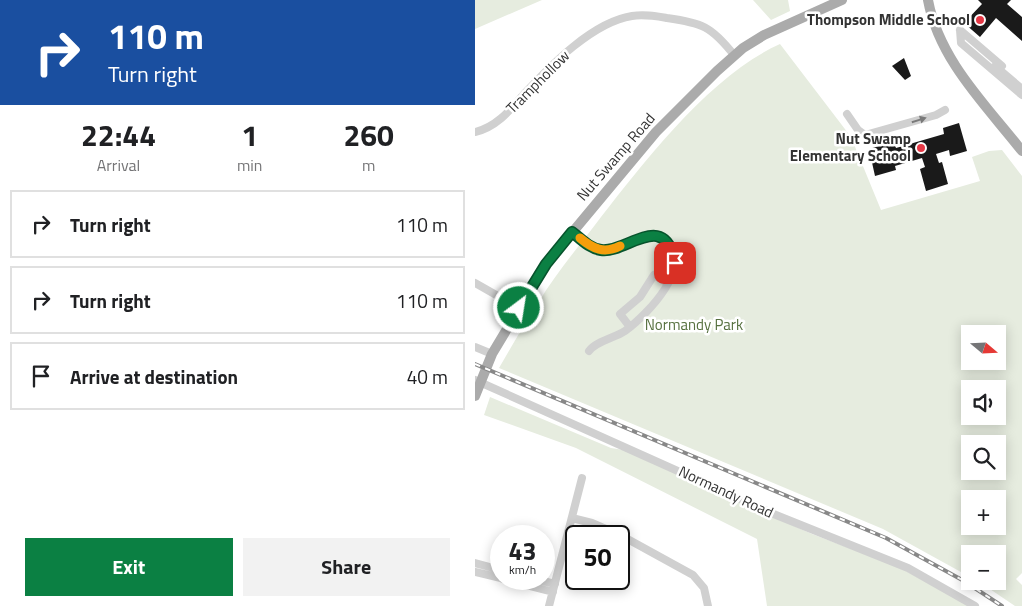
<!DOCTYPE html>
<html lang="en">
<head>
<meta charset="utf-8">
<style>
	:root { --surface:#fff; --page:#f2f2f2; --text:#202124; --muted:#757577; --line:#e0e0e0; --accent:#0b8043 }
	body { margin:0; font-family:"Titillium Web",sans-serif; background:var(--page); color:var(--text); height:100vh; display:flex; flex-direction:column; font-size:19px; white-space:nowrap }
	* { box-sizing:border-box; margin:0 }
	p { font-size:16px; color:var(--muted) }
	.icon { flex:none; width:28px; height:28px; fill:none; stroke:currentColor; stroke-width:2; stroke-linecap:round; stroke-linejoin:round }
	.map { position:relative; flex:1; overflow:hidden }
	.details { display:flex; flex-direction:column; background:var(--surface); width:475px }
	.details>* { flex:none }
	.banner { background:#1a4fa0; color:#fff; overflow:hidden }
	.needle { width:32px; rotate:109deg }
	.fabs { position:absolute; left:486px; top:325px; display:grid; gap:10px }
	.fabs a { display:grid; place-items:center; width:45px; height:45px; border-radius:0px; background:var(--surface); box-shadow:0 2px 12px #0003; font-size:25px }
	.speed { position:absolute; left:15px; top:525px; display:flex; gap:10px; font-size:25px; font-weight:700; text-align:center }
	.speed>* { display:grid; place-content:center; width:65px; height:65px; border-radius:50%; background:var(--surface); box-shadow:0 2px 12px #0003; line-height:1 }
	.speed small { font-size:12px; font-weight:400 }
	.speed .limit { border:2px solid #111; border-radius:8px; background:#fff; color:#111 }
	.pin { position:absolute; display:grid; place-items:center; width:42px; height:42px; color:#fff; margin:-21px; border-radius:10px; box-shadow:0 2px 8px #0006 }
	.me { position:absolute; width:55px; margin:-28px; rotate:31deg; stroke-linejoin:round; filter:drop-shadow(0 0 4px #0008) }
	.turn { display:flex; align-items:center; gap:18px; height:105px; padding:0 25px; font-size:22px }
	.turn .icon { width:65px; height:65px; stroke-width:2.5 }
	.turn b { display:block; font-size:35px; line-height:42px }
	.eta { display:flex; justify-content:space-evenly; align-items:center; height:85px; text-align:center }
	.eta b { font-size:30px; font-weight:700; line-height:35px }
	.cta { display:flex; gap:10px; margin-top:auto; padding:10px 25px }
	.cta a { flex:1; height:58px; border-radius:0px; background:var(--accent); color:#fff; font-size:20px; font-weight:700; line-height:58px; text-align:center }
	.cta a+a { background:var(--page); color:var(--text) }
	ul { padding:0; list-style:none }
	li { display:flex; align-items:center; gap:15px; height:68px; margin:0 10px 8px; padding:0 15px; border:2px solid var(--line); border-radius:0px }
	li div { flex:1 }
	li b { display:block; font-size:19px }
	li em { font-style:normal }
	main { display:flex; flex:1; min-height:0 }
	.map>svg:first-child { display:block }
	.green { fill:#e6ecdf; fill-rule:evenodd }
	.building { fill:#1a1a1a }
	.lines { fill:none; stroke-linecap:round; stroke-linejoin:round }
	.minor { stroke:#d0d0d0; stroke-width:8 }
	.major { stroke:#ababab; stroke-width:10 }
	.rail-casing { stroke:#888; stroke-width:4 }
	.rail { stroke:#fff; stroke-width:2; stroke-dasharray:5.5; stroke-linecap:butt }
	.oneway { fill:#7a7a7a }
	.route-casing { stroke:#07532c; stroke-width:12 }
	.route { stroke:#0b8043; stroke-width:9 }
	.slow { stroke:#f59e0b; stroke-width:9 }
	.poi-dot { fill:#e63946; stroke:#fff; stroke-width:2 }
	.labels { text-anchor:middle; stroke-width:5; stroke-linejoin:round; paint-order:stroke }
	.poi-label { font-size:15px; font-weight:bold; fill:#333; stroke:#fff; text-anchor:end }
	.street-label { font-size:15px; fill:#333; stroke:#fff }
	.park-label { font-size:15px; fill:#56703f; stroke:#fff }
</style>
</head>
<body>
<main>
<section class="details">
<div class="banner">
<div class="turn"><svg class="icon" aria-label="right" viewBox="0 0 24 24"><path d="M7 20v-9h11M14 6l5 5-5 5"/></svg><div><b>110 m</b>Turn right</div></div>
</div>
<div class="eta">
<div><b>22:44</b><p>Arrival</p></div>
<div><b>1</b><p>min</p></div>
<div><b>260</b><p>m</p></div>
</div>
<ul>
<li><svg class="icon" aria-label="right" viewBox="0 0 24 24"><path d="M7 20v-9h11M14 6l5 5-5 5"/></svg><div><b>Turn right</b></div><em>110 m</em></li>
<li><svg class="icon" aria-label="right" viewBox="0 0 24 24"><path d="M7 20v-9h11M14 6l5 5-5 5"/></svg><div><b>Turn right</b></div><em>110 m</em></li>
<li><svg class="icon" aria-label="arrive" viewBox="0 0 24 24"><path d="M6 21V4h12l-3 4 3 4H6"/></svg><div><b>Arrive at destination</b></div><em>40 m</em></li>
</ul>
<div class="cta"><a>Exit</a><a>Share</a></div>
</section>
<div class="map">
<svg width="547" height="606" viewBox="0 0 547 606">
	<rect width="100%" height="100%" fill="#fff"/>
	<!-- green -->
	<path class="green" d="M0 0H67L0 29Z
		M278 0H313L315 11 296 20Z
		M305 44 376 137 406 210 505 181 497 157 514 151 527 150 547 176V573L541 579 547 585V606H540L503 581H522V554H495V577L408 529 24 368C37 346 49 324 63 303 81 273 105 245 126 217 172 158 236 75 305 44ZM495 334H522V361H495ZM495 389H522V416H495ZM495 444H522V471H495ZM495 499H522V526H495Z
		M15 397 136 448 149 450 337 534 424 567 494 606H292L282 539 101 448 9 415Z"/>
	<!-- building -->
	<path class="building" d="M503 0H536L532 4 547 17V41L521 18 505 37 489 23 507 4Z
		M429 58 436 76 430 80 417 66Z
		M484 123 492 151 475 156 474 150 461 154 464 163 467 162 473 184 451 191 445 169 450 167 447 158 420 166 421 170 400 176 394 149 404 146 402 141 417 137 421 148 469 134 468 128Z"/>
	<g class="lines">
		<!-- minor -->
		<path class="minor" d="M485 30 486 43 547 95
			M485 30 527 66
			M520 66 547 89
			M372 114 383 130 390 135 461 115 470 110
			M0 132C22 127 36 109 50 93 76 65 118 22 157 16 169 14 180 16 192 18 227 23 236 26 259 55
			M97 232C104 237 110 244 118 248 143 259 163 225 187 240 224 262 172 315 150 331 140 338 121 341 114 351
			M0 283 44 308
			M155 327 145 314 165 297 179 275 193 283
			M0 347 17 354
			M0 380 301 515 433 568 500 606
			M97 518 117 523 147 536 218 575 229 588 233 606
			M0 563 26 570
			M0 572 26 578
			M28 579 78 592
			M60 579 80 584
			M74 606 107 478"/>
		<!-- major -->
		<path class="major" d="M453 0C464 60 511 105 547 151
			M0 396 17 354 71 264 181 132 242 71 268 48 289 35 367 0"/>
		<defs>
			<path id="rail" d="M0 364 411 538 489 581 527 606"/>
		</defs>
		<!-- rail casing -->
		<use href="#rail" class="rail-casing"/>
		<!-- rail -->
		<use href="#rail" class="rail"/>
	</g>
	<!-- one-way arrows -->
	<defs><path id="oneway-solid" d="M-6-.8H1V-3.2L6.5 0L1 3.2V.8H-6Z" transform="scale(1.25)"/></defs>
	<use class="oneway" href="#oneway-solid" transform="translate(444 120) rotate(-17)"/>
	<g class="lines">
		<defs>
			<path id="route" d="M44 308 71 264 97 232C106 239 114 248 126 250 151 254 190 208 200 263"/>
		</defs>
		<!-- route casing -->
		<use href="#route" class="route-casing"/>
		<!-- route -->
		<use href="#route" class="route"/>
		<!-- slow -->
		<path class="slow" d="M105 238C118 249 129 254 145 246"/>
	</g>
	<!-- markers -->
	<g class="poi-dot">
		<circle cx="505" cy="20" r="5"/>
		<circle cx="446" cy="148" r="5"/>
	</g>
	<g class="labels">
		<!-- poi labels -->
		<g class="poi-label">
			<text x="495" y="25">Thompson Middle School</text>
			<text x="436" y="144">Nut Swamp<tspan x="436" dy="17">Elementary School</tspan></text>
		</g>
		<!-- street labels -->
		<g class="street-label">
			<text transform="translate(63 82) rotate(-45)" y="5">Tramphollow</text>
			<text transform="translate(141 157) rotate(-49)" y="5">Nut Swamp Road</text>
			<text transform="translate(251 492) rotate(25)" y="5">Normandy Road</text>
		</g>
		<!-- park labels -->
		<g class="park-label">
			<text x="219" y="330">Normandy Park</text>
		</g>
	</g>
</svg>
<div class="fabs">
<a><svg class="needle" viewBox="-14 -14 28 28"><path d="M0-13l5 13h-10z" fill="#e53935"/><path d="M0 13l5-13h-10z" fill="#757577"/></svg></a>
<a><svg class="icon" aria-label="sound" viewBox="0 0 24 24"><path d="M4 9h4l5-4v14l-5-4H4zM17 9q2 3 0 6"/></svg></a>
<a><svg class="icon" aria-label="search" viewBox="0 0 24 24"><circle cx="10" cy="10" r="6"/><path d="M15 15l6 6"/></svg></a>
<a>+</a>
<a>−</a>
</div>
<div class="speed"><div>43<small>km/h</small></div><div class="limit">50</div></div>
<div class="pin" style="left:200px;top:263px;background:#d93025"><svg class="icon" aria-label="arrive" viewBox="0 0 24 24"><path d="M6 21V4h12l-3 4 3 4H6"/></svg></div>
<svg class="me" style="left:44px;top:308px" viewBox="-20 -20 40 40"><circle r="17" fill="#0b8043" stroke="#fff" stroke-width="3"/><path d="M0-11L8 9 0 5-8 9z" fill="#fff"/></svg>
</div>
</main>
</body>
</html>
